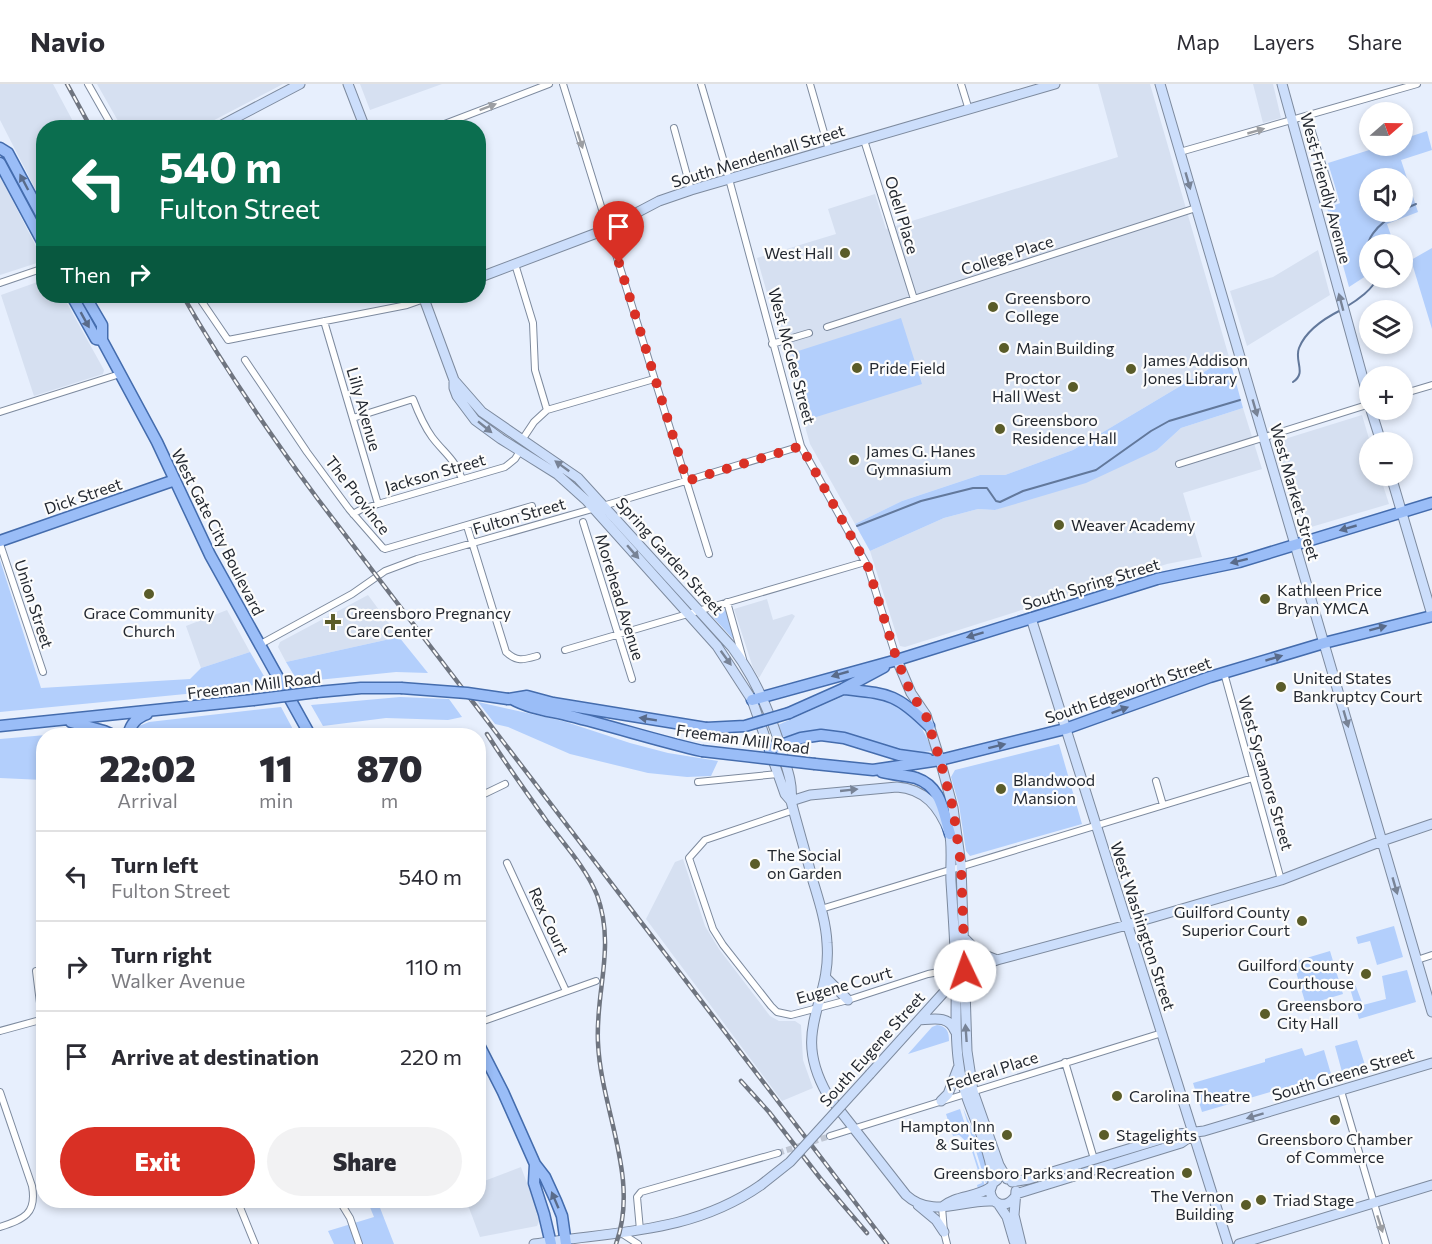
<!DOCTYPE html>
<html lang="en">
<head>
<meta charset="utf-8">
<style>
	:root { --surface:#fff; --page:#f2f2f3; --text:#2b2b33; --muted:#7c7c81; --line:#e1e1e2; --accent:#d93025 }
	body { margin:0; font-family:Commissioner,sans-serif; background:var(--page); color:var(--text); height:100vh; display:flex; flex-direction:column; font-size:22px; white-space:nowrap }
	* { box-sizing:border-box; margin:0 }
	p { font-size:20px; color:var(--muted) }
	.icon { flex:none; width:33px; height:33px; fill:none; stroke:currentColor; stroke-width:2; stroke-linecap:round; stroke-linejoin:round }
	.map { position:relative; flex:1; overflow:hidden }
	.drawer { position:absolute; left:36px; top:644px; width:450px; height:480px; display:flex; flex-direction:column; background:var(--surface); border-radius:24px; box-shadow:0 3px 9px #0003 }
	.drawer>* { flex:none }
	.top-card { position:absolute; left:36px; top:36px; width:450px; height:183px; border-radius:24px; box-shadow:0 3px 9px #0003; background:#0b6e4f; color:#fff; overflow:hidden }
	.needle { width:39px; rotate:70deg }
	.tools { position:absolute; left:1359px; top:18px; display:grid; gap:12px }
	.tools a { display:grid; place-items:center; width:54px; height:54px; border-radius:50%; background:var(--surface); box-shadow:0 3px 9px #0003; font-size:30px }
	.pin { position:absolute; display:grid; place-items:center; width:51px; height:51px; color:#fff; margin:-62px -26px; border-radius:50% 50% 50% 0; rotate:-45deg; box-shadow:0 0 6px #0007 }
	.pin .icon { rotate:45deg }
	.me { position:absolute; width:66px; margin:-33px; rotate:357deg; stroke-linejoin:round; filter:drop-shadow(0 0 4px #0008) }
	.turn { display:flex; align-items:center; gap:21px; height:126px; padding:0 24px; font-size:27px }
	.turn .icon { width:78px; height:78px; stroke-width:2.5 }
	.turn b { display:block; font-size:42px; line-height:51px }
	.then { display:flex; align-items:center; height:57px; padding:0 24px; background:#0003; gap:12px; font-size:22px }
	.eta { display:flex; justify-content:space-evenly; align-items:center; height:102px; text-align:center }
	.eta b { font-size:36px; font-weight:800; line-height:42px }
	.cta { display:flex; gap:12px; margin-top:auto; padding:12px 24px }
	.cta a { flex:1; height:69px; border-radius:36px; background:var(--accent); color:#fff; font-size:24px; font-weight:800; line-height:69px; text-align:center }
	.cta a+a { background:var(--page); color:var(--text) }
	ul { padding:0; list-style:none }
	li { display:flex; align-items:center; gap:18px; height:90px; padding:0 24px; border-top:2px solid var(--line) }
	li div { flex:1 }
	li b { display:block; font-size:22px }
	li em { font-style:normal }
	header { display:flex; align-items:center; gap:36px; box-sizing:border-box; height:84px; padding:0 30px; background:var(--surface); border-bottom:2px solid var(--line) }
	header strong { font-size:28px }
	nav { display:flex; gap:33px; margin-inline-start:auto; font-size:21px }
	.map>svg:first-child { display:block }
	.built { fill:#d6e0f1 }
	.green { fill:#b3cffc; fill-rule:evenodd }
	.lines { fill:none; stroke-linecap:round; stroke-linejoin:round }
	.stream { stroke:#62789b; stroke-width:2 }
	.street-tunnel { stroke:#c0c7d4; stroke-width:6; stroke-dasharray:6 3; stroke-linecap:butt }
	.street-casing { stroke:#7d8a9e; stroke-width:8 }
	.secondary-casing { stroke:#7d8a9e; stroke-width:11 }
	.primary-casing { stroke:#446cad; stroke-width:13 }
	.street { stroke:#fff; stroke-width:6 }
	.secondary { stroke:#ccdefb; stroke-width:9 }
	.primary { stroke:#9abdf7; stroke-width:10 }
	.rail-casing { stroke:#6f7580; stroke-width:4.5 }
	.rail { stroke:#fcfcfc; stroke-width:2; stroke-dasharray:7; stroke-linecap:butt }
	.secondary-bridge-casing { stroke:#7d8a9e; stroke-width:11; stroke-linecap:butt }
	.primary-bridge-casing { stroke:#446cad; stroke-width:13; stroke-linecap:butt }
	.secondary-bridge { stroke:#ccdefb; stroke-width:9 }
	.primary-bridge { stroke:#9abdf7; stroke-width:10 }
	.oneway { fill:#9c9ea2 }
	.oneway2 { fill:#788396 }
	.oneway3 { fill:#596b8a }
	.route { stroke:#d93025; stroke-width:10; stroke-dasharray:0 18 }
	.poi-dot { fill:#5a5c29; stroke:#fcfcfc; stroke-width:2 }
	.labels { text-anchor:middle; stroke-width:4.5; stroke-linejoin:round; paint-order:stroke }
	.street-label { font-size:16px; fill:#232830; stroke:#fcfcfc }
	.poi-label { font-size:16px; fill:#232830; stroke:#fcfcfc; text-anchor:start }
</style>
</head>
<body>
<header>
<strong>Navio</strong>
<nav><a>Map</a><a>Layers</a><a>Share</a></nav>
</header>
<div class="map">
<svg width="1432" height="1160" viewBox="0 0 1432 1160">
	<rect width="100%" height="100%" fill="#e7effd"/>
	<!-- built -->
	<path class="built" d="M0 0H53L76 43 44 44 43 120 0 36Z
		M97 0H283L201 43 122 44Z
		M360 0H442L370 26Z
		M1098 0H1150L1229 273 1073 366 1005 391H980L902 417 855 440 810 360 757 174 836 150 828 125 875 110 886 145 1118 73Z
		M1253 0H1273L1281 34 1263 39Z
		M0 92 42 174 40 178 0 191Z
		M1318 166 1330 211 1247 262 1230 207 1273 193Z
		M43 196 44 212H63L104 286 103 290 34 312 1 211Z
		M1243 324 1262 385 1183 409 1202 473 1167 480 905 563 900 562 870 467 944 434 978 425 995 426 1157 366 1181 344Z
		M1362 331 1370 358V392H1380L1389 420 1301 446 1275 358Z
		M368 511 399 553 286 578 278 563 280 558Z
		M767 515 773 536 792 530 795 532 759 594 753 584 734 525Z
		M227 526 250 568 201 584 186 542Z
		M683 775 705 842 719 865 770 932 779 937H795L801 941 803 976 813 1004 782 1017 646 835 675 778Z
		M521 1083 537 1126 539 1137 537 1142 480 1153 466 1116H478L479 1099Z"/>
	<!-- green -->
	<path class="green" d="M1427 47 1432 66 1401 76 1418 128 1387 140 1394 160H1370L1369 190 1349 203 1327 124 1340 119 1328 79 1382 62H1402L1403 55ZM1370 94H1402V128H1370Z
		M1432 164V245L1411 176Z
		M901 234 922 300 813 334 792 269Z
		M1229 273 1243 324 1181 344 1157 366 1086 399 995 426 978 425 944 434 870 467 855 440 902 417 980 391H1005L1073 366Z
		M0 476 41 604 190 595 201 584 250 568 268 599 196 609 0 628Z
		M723 526 726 527 734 556 712 532V530Z
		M399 553 428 589 396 588 298 598 286 578Z
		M846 611C890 615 917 621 932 667L908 670 807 648 782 653 778 641Z
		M400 613 449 615 462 633 448 636 386 634 323 642 311 621Z
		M478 618 563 637 630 659 668 669 718 677 711 692 687 693 648 689 570 670 508 643 495 640Z
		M281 623 296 651H133L139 642 149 638Z
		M69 649 70 651H44L43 696 0 694V655Z
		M1059 660 1082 740 970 772 966 767 959 721 951 693 955 686Z
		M1394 842 1403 873 1377 881 1370 857 1358 860 1356 853Z
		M1330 867 1343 910 1306 921 1293 878Z
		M1407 886 1416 918 1359 935 1349 901 1355 900 1363 921 1386 915 1382 892Z
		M937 941C947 942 949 948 949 957L908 970 932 943Z
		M1357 956 1365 981 1342 988 1335 962Z
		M1302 964 1305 972 1324 966 1331 990 1202 1028 1193 999 1265 978V975Z
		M963 1024 986 1077 991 1095 987 1103Z
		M960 1025 985 1102 978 1105 977 1101 982 1099 970 1061 959 1051 953 1052 946 1030Z
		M367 1116H377L394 1160H334L328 1147 374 1133Z"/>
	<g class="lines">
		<!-- stream -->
		<path class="stream" d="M1402 126 1416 120
			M1370 182C1358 157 1380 138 1400 128
			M1346 223C1356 217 1375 204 1376 194
			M1293 298C1307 289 1294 277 1299 264 1306 246 1325 234 1341 226
			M857 442 921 417 973 404H987L996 417 1000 418 1023 407 1096 386 1151 347 1169 337 1240 316"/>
		<!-- street-tunnel -->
		<path class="street-tunnel" d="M778 1069 830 1052"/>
		<defs>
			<path id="street" d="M88 0 113 44
				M563 0 709 470
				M701 0 729 95 801 362 868 483 897 576
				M810 0 829 66
				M961 0 969 26
				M1307 32 1333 115
				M434 44 549 0
				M674 44 691 106
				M864 56 914 215
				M1180 68 1417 0
				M515 180 533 239 535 286 547 326
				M0 199 44 184
				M198 212 228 256 407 221 424 215
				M324 237 378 420
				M827 243 1196 124
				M772 260 809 249
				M245 276 307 368 349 425 383 464 385 465 532 422
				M1402 310 1432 301
				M0 328 120 290
				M353 334 413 315C418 328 424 342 432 353 444 369 455 375 462 395
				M522 356 534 338 547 326 654 295
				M1179 380 1370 320
				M353 430 360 426 378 420 505 383 515 375 520 367
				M583 438 632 595
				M467 442 506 568C517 578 523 576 537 572
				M0 460 43 588
				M727 518 743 575
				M259 561 352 510 385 487 417 475 613 419 801 362
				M565 566 865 478
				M1224 589 1281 796
				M1156 697 1163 721
				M698 698 778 690
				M478 713 505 700
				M794 726 705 756 689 774 713 845 723 861 771 922 777 928 791 931 848 916 928 890 944 887 956 890
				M507 779 566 907
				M821 825 1253 694
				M1417 876 1432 871
				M36 887 42 935
				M478 939 596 897
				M0 947 44 935
				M1065 978 1094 1075
				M1341 1007 1386 1160
				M0 1008 32 1102C37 1130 24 1135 0 1143
				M830 1052 1162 949
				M237 1116 255 1160
				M339 1116 350 1134 359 1160
				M942 1123 944 1148 947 1160
				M640 1146 637 1113 641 1108 778 1069
				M621 1149 638 1160"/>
			<path id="secondary" d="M348 0 365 44
				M1160 0 1432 928
				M1282 0 1370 320
				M216 44 300 0
				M478 194 602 147 659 117 691 106 1055 0
				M423 212 454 296 482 328 578 394 732 563C757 596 772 632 783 672 788 687 793 701 791 717 798 744 806 770 813 797 819 817 826 838 827 859 832 920 790 944 827 1010L906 1111C932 1135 962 1115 993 1117
				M454 296V304L457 312 475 336 501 355 557 390 587 417 717 562 752 616 785 710 791 717
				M1371 326 1381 358
				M1391 392 1432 531
				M1031 534 1228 1160
				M897 576 911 609 926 631 940 676 953 724 961 781 967 967 973 1007 999 1081 1007 1095
				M791 717 810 711 897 703C925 705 939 723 949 748 953 759 950 784 951 798 953 828 955 859 956 890 957 920 954 951 959 981 964 1023 991 1058 993 1099
				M964 854 979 869 997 876
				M825 893 848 916
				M919 936C933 935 949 931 955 947
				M870 990 945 907 956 890 997 876 1127 841 1281 796 1382 757 1432 740
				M941 1017 948 1010 958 984
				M997 1096 993 1099 990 1107C992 1121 1005 1125 1014 1114
				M1012 1098 1029 1095 1178 1050 1204 1047 1432 979
				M1016 1107 1014 1131 1021 1160
				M1016 1110 1181 1059 1194 1050
				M918 1121 936 1136 944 1148
				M999 1121 1007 1133 1014 1157
				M942 1123C956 1111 976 1114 991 1103
				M534 1160C615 1147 691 1150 761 1101
				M1239 1160 1432 1101"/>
			<path id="primary" d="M0 64 8 69 44 136
				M0 79 44 161
				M72 212 96 255 102 256
				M85 212 102 241V256L157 358 210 471 310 651
				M0 457 175 396
				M844 605C888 610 896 609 929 642
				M317 608 361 604H401
				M508 615 527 612 553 619 706 644
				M512 615C530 625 551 627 570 632 615 643 658 657 702 667
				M752 616 897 576 1157 495 1239 478 1432 419
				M789 629 843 605 884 583
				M71 638 104 647 113 651
				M0 642 253 616
				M128 651C131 640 136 634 147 630
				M770 665 801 654 821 651 844 654 899 671 928 675
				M815 680 873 686 940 676 1065 645 1210 593 1324 559 1432 532
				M882 688C893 691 905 691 916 694 942 703 943 728 950 750
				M478 959 503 1008 535 1080 545 1093 556 1117 562 1132 566 1160
				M535 1080 534 1099 544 1130 551 1160"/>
		</defs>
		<!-- street casing -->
		<use href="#street" class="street-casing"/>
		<!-- secondary casing -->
		<use href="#secondary" class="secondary-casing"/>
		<!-- primary casing -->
		<use href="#primary" class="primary-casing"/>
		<!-- street -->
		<use href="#street" class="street"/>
		<!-- secondary -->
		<use href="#secondary" class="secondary"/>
		<!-- primary -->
		<use href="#primary" class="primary"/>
		<defs>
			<path id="rail" d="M67 0 91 44
				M183 212C223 282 269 349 317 414L887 1160
				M487 650C506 680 526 708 546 736 564 760 586 784 597 811 616 863 595 908 598 959 601 1026 640 1094 616 1160
				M741 997 769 1028 820 1094 867 1149"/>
		</defs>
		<!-- rail casing -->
		<use href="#rail" class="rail-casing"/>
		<!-- rail -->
		<use href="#rail" class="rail"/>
		<defs>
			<path id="secondary-bridge" d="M761 1101 790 1078 870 990"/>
			<path id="primary-bridge" d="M401 604 467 609 508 615
				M253 616 317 608
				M706 644 745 642 789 629
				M702 667 815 680"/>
		</defs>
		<!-- secondary-bridge casing -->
		<use href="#secondary-bridge" class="secondary-bridge-casing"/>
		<!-- primary-bridge casing -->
		<use href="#primary-bridge" class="primary-bridge-casing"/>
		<!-- secondary-bridge -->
		<use href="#secondary-bridge" class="secondary-bridge"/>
		<!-- primary-bridge -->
		<use href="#primary-bridge" class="primary-bridge"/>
	</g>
	<!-- one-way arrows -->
	<defs><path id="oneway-solid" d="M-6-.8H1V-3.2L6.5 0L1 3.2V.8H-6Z" transform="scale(1.5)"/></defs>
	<g class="oneway">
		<use href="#oneway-solid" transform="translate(488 23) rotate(-21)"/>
		<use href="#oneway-solid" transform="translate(1256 47) rotate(-16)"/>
		<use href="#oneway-solid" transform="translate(580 56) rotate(72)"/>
		<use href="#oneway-solid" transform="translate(1380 1140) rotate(72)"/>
	</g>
	<g class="oneway2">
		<use href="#oneway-solid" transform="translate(1188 97) rotate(74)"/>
		<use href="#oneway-solid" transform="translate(1341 218) rotate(-105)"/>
		<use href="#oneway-solid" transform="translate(1255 324) rotate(74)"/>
		<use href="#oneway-solid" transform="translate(485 343) rotate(39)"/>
		<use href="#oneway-solid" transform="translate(562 382) rotate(-144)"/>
		<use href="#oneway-solid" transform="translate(633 468) rotate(49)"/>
		<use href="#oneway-solid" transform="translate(726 574) rotate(54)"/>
		<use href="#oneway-solid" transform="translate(1346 635) rotate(74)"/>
		<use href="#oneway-solid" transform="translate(849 706) rotate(-6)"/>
		<use href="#oneway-solid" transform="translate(1395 802) rotate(74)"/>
		<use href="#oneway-solid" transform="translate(966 949) rotate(-94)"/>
		<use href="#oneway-solid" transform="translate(1255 1032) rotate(163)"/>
	</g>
	<g class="oneway3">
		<use href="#oneway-solid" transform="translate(24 98) rotate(-118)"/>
		<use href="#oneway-solid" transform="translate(85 236) rotate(61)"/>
		<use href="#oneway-solid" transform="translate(1348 444) rotate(164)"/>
		<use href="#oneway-solid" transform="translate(1239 477) rotate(166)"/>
		<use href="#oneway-solid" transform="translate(1378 544) rotate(-15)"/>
		<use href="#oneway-solid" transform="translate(975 551) rotate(163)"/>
		<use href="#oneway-solid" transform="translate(1274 574) rotate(-17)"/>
		<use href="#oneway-solid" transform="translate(840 590) rotate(164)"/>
		<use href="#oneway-solid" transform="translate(1120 626) rotate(-20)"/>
		<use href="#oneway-solid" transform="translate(648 635) rotate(-171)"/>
		<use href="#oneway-solid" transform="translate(997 662) rotate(-14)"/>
		<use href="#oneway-solid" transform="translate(555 1116) rotate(-113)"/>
	</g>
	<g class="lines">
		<!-- route -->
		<path class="route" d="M619 179 687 397 801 362 868 483 897 576 911 609 926 632 940 676 953 724 961 781 965 887"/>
	</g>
	<!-- markers -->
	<g class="poi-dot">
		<circle cx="845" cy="169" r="6"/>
		<circle cx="993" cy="223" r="6"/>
		<circle cx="1004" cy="264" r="6"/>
		<circle cx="857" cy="284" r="6"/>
		<circle cx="1131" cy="285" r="6"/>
		<circle cx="1073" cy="303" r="6"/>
		<circle cx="1000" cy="345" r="6"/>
		<circle cx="854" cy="376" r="6"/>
		<circle cx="1059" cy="441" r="6"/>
		<circle cx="149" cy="510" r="6"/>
		<circle cx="1265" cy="515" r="6"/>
		<path d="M330 529h6v6h6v6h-6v6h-6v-6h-6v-6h6z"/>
		<circle cx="1281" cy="603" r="6"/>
		<circle cx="1001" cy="705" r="6"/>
		<circle cx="755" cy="780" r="6"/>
		<circle cx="1302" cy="837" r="6"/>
		<circle cx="1366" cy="890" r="6"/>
		<circle cx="1265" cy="930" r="6"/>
		<circle cx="1117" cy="1012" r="6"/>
		<circle cx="1335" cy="1036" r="6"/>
		<circle cx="1007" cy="1051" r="6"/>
		<circle cx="1104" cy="1051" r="6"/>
		<circle cx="1187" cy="1089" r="6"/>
		<circle cx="1261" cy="1116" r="6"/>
		<circle cx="1246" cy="1121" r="6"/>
	</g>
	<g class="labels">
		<!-- street labels -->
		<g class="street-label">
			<text transform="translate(758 72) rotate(-17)" y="6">South Mendenhall Street</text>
			<text transform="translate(1326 104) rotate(75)" y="6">West Friendly Avenue</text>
			<text transform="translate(902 131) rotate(73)" y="6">Odell Place</text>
			<text transform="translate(1007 171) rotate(-18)" y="6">College Place</text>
			<text transform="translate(792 272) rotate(75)" y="6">West McGee Street</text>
			<text transform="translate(364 325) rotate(74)" y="6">Lilly Avenue</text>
			<text transform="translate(435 389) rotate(-16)" y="6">Jackson Street</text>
			<text transform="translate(1295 408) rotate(74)" y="6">West Market Street</text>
			<text transform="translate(358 411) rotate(52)" y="6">The Province</text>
			<text transform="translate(83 412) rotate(-19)" y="6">Dick Street</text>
			<text transform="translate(519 432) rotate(-16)" y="6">Fulton Street</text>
			<text transform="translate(218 448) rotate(63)" y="6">West Gate City Boulevard</text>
			<text transform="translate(670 472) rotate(48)" y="6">Spring Garden Street</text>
			<text transform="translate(1091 500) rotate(-17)" y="6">South Spring Street</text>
			<text transform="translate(620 513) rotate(73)" y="6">Morehead Avenue</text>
			<text transform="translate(34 520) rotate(72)" y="6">Union Street</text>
			<text transform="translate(254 601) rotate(-7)" y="6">Freeman Mill Road</text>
			<text transform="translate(1128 606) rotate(-19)" y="6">South Edgeworth Street</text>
			<text transform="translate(743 655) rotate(8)" y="6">Freeman Mill Road</text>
			<text transform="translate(1266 689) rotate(74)" y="6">West Sycamore Street</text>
			<text transform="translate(549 837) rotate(65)" y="6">Rex Court</text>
			<text transform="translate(1143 842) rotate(72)" y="6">West Washington Street</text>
			<text transform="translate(844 901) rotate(-16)" y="6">Eugene Court</text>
			<text transform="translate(872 965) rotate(-48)" y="6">South Eugene Street</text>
			<text transform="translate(992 987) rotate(-18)" y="6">Federal Place</text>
			<text transform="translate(1343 990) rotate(-17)" y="6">South Greene Street</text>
		</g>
		<!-- poi labels -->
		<g class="poi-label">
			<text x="833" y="175" text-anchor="end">West Hall</text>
			<text x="1005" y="220">Greensboro<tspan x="1005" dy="18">College</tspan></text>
			<text x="1016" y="270">Main Building</text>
			<text x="1143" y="282">James Addison<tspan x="1143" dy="18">Jones Library</tspan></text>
			<text x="869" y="290">Pride Field</text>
			<text x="1061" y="300" text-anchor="end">Proctor<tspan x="1061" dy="18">Hall West</tspan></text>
			<text x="1012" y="342">Greensboro<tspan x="1012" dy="18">Residence Hall</tspan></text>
			<text x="866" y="373">James G. Hanes<tspan x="866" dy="18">Gymnasium</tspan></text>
			<text x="1071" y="447">Weaver Academy</text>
			<text x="1277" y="512">Kathleen Price<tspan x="1277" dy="18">Bryan YMCA</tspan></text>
			<text x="149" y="535" text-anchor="middle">Grace Community<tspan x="149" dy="18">Church</tspan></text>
			<text x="346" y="535">Greensboro Pregnancy<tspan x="346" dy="18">Care Center</tspan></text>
			<text x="1293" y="600">United States<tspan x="1293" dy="18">Bankruptcy Court</tspan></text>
			<text x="1013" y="702">Blandwood<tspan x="1013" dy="18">Mansion</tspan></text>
			<text x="767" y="777">The Social<tspan x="767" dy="18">on Garden</tspan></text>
			<text x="1290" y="834" text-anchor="end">Guilford County<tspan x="1290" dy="18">Superior Court</tspan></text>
			<text x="1354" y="887" text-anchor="end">Guilford County<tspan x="1354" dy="18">Courthouse</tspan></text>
			<text x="1277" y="927">Greensboro<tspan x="1277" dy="18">City Hall</tspan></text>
			<text x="1129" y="1018">Carolina Theatre</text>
			<text x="995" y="1048" text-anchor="end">Hampton Inn<tspan x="995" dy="18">&amp; Suites</tspan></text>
			<text x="1116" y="1057">Stagelights</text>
			<text x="1335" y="1061" text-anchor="middle">Greensboro Chamber<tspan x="1335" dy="18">of Commerce</tspan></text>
			<text x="1175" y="1095" text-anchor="end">Greensboro Parks and Recreation</text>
			<text x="1234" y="1118" text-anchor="end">The Vernon<tspan x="1234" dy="18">Building</tspan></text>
			<text x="1273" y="1122">Triad Stage</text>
		</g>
	</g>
</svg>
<div class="tools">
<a><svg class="needle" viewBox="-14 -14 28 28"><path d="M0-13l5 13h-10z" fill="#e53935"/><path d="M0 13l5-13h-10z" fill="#7c7c81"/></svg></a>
<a><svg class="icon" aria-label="sound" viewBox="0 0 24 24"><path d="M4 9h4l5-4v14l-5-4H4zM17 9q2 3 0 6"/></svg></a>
<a><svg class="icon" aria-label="search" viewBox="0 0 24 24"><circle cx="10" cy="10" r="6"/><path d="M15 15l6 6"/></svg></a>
<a><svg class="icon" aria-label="layers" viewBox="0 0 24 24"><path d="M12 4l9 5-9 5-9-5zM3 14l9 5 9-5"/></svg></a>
<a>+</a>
<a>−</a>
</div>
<div class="pin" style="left:619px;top:179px;background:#d93025"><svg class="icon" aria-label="arrive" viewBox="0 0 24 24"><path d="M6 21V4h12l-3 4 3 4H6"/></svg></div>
<svg class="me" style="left:965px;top:887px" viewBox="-20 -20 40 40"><circle r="19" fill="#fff"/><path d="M0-13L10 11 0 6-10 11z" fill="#d93025"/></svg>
<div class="top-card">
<div class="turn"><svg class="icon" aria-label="left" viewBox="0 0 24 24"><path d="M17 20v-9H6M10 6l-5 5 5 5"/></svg><div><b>540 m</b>Fulton Street</div></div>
<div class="then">Then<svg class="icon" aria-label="right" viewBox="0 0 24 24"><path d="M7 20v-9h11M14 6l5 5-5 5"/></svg></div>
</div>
<section class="drawer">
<div class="eta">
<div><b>22:02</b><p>Arrival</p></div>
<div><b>11</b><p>min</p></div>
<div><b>870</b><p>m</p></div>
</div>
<ul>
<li><svg class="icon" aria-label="left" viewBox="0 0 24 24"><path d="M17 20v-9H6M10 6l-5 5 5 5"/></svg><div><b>Turn left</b><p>Fulton Street</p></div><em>540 m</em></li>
<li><svg class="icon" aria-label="right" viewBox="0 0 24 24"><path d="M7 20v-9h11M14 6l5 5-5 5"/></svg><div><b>Turn right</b><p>Walker Avenue</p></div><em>110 m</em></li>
<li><svg class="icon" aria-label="arrive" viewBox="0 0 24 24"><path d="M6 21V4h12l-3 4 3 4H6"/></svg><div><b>Arrive at destination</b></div><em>220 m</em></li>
</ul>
<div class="cta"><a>Exit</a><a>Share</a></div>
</section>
</div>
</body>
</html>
